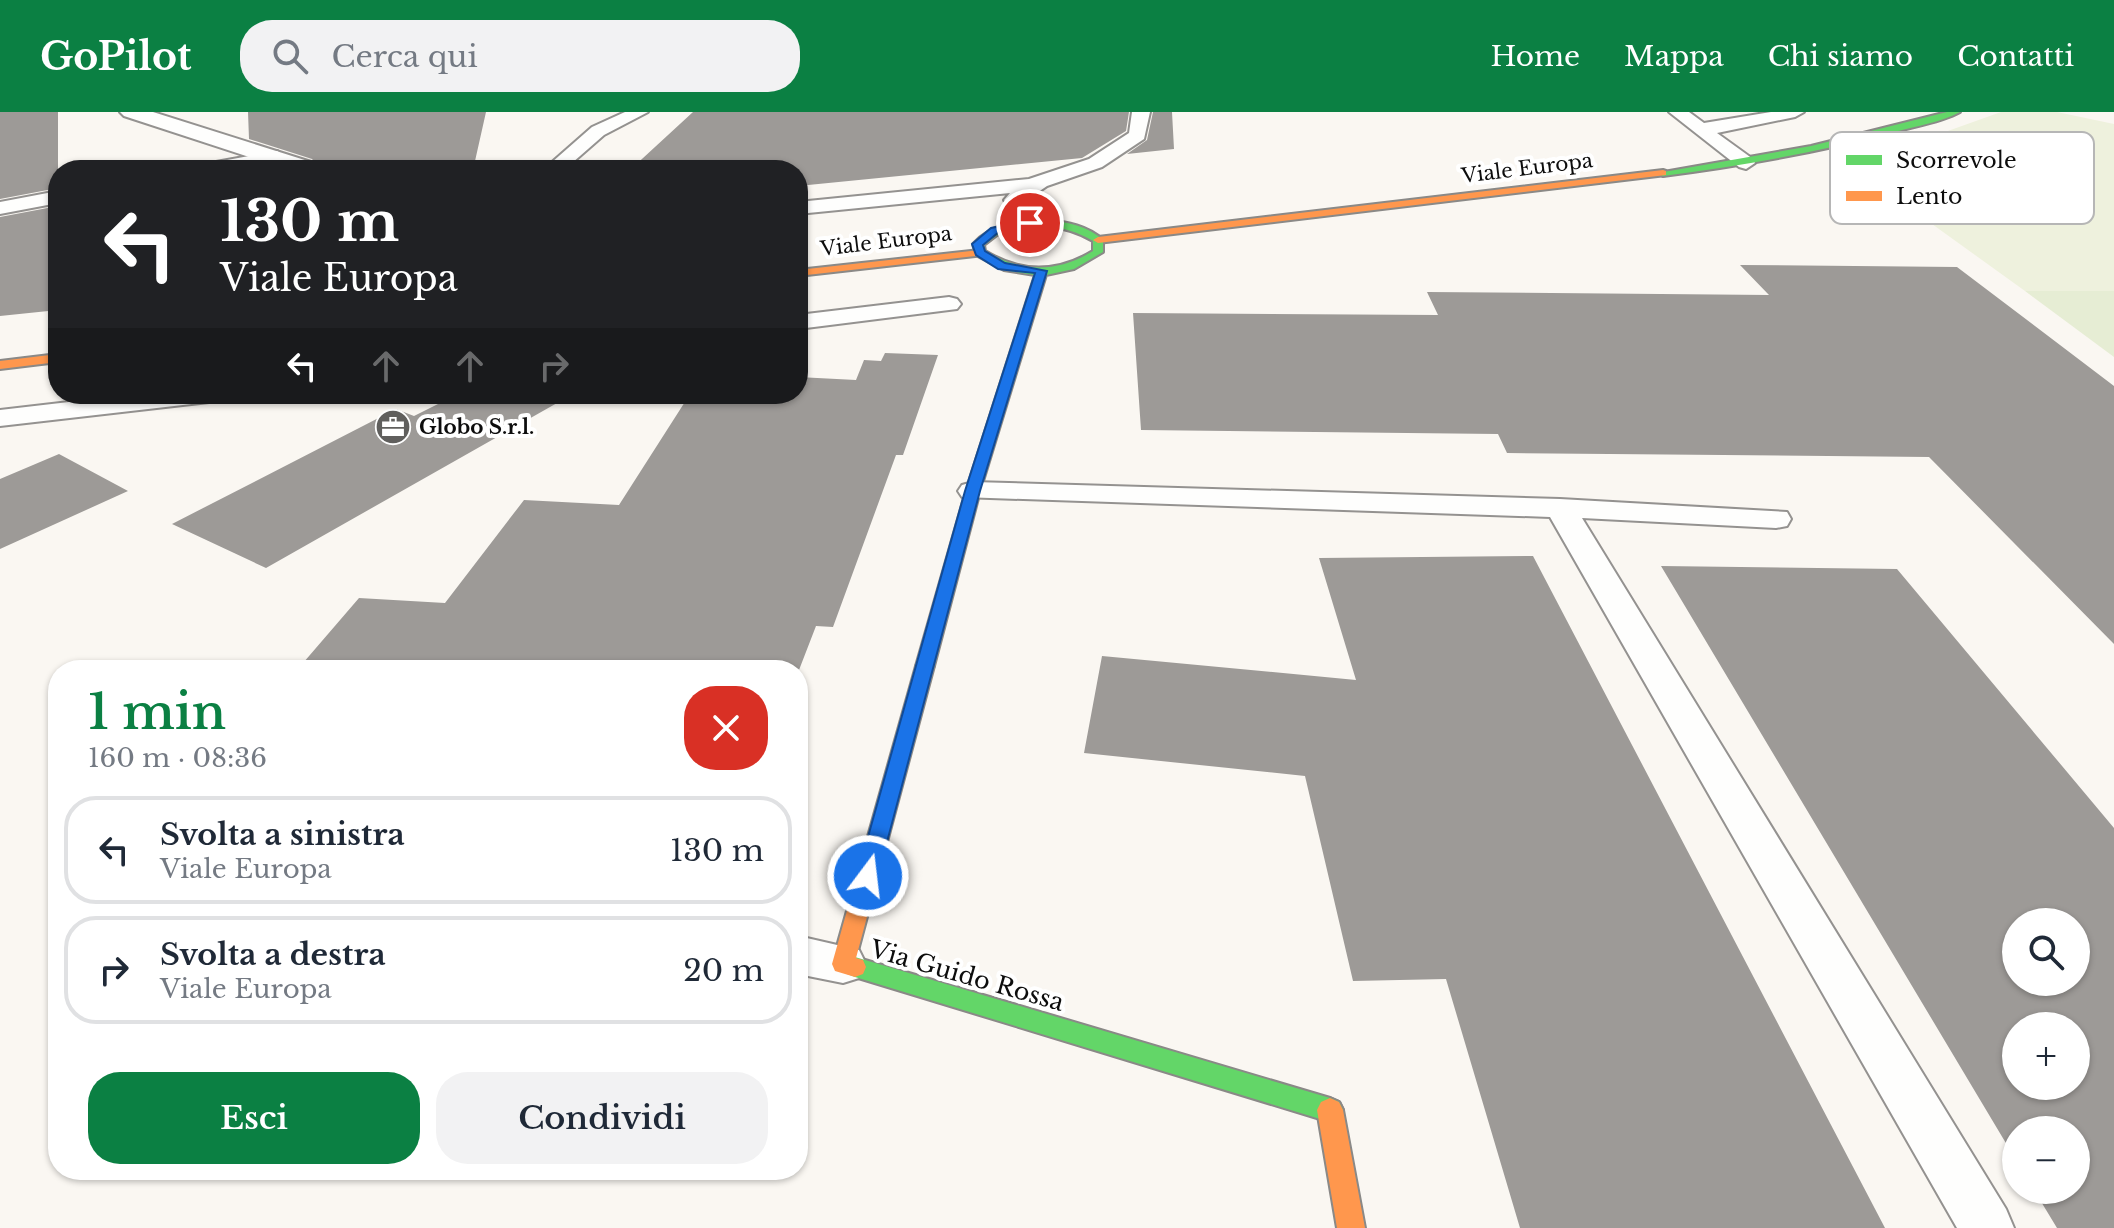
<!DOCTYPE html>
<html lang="it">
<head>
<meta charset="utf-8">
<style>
	:root { --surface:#fff; --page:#f2f2f3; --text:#1f2937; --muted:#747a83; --line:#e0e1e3; --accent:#0b8043 }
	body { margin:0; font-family:"Libre Baskerville",serif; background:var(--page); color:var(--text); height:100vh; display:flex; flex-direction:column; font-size:30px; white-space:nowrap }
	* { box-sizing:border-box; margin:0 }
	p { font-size:26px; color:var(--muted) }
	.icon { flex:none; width:44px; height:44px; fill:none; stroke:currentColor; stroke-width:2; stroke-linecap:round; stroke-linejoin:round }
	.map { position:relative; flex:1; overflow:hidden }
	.side { position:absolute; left:48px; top:548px; width:760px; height:520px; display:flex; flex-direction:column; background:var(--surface); border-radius:32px; box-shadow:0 2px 6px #0004 }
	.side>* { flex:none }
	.hud { position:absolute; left:48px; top:48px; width:760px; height:244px; border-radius:32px; box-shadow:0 2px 6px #0004; background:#202124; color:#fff; overflow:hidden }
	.tools { position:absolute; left:2002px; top:796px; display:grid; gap:16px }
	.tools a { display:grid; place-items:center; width:88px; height:88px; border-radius:50%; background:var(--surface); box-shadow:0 2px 6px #0004; font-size:40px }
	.pin { position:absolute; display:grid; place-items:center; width:68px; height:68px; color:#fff; margin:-34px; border:4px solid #fff; border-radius:50%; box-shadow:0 2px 8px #0007 }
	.me { position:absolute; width:88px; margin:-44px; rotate:15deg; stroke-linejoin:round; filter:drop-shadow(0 0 6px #0008) }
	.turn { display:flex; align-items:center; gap:28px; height:168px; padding:0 40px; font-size:36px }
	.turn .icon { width:104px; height:104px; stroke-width:2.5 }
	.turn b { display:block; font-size:56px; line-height:68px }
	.lanes { display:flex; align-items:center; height:76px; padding:0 40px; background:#0003; justify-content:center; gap:40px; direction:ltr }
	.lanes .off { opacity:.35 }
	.round { display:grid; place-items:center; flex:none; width:84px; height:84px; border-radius:32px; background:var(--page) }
	.summary { display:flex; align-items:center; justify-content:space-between; height:136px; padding:0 40px }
	h1 { font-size:48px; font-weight:600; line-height:60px; color:var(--accent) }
	.cta { display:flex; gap:16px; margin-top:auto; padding:16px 40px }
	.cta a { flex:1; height:92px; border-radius:32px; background:var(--accent); color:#fff; font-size:32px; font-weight:600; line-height:92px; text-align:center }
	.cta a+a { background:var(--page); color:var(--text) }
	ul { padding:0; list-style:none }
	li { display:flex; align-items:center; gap:24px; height:108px; margin:0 16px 12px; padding:0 24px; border:4px solid var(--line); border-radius:32px }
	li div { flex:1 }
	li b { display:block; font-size:30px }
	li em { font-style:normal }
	header { display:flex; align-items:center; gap:48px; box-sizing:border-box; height:112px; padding:0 40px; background:var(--accent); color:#fff }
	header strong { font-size:38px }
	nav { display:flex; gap:44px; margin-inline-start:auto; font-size:28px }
	.search { width:560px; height:72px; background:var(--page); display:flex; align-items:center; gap:20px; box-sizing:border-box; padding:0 28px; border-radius:32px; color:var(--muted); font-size:30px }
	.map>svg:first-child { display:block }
	.green { fill:#e6edd4 }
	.pitch { fill:#eef1dd }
	.building { fill:#9d9a97; fill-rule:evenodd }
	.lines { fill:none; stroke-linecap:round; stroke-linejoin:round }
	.lane-casing { stroke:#949290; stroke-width:4 }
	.street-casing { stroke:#949290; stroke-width:4 }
	.fast-casing { stroke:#8a8987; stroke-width:4 }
	.slow-casing { stroke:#8a8987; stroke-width:4 }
	.lane { fill:#fefefd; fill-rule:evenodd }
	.street { fill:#fefefd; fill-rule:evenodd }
	.fast { fill:#63d668; fill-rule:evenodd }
	.slow { fill:#ff974d; fill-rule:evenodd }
	.route { fill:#1a73e8; stroke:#114b97; stroke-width:2 }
	.labels { text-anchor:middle; stroke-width:8; stroke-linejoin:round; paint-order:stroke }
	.far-street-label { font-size:20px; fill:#0d0d0d; stroke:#fff }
	.far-poi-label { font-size:20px; font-weight:bold; fill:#0d0d0d; stroke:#fff; text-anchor:start }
	.street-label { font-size:24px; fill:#0d0d0d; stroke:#fff }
	.key { fill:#fff; stroke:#b6b6b6; stroke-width:2 }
	.key-label { font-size:22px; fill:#0d0d0d }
</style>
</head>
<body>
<header>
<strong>GoPilot</strong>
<div class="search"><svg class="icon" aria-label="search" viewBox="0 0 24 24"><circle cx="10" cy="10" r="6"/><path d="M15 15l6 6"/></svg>Cerca qui</div>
<nav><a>Home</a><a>Mappa</a><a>Chi siamo</a><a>Contatti</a></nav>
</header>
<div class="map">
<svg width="2114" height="1116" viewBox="0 0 2114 1116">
	<rect width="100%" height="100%" fill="#faf7f2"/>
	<!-- green -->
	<path class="green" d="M2025 179H2114V245Z"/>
	<!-- pitch -->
	<path class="pitch" d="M2001 0H2057L2114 12V179H2025L1839 45 1945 20Z"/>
	<!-- building -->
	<path class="building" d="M0 0H58V76L0 87Z
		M248 0H486L473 58H317V53L312 47 249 27Z
		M693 0H1129L1126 19 1082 46 798 74V58H630Z
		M1153 0H1172L1174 37 1127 42 1147 28Z
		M58 94V198L0 204V105Z
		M1740 153 1957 155 2114 274V532L1929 345 1507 341 1498 322 1141 318 1133 201 1438 203 1427 180 1769 183Z
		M885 241 938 243 903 343H896L833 515 816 514 799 558H297L359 486 445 491 524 388 619 393 690 282H798V265L856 268 864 248 881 249Z
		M526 282H573L266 456 172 412 396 297 414 304 442 290Z
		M59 342 128 379 0 437V367Z
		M1533 444 1885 1116H1520L1446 867 1353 869 1305 664 1084 641 1102 544 1356 568 1319 446Z
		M1661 454 1897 457 2114 716V1116H2057L2034 1078H2076V1018H2016V1048ZM2016 810H2076V870H2016ZM2016 914H2076V974H2016Z"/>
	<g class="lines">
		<defs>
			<path id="lane" d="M625 0H648L604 23 564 58H543L592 15Z
				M1132 0H1150L1144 27 1102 55 1047 74 1025 89 1040 111 1037 115H1023L1004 88 1010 81 798 102V90L1029 67 1089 47 1129 21Z
				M1669 0H1689L1704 11 1771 0H1804L1795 5 1717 21 1753 47 1755 51 1746 57 1739 55Z
				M277 39 286 45 284 49 237 58H195L205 52Z
				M58 79V91L0 102V90Z
				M949 185 957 187 961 192 957 197 798 217V203Z
				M138 282H222L218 288 209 290 0 314V298Z
				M973 370 1560 387 1787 400 1791 407 1787 414 1776 416 1582 406 2006 1097 2014 1116H1957L1550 405 962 385 958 379 962 373Z
				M798 824 859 838 866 852 859 866 843 871 798 862Z"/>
			<path id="street" d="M120 0H153L311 50 315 55 313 58H289L124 4Z"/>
			<path id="fast" d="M1947 0H1960C1942 10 1916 14 1895 20 1819 40 1741 54 1663 64L1658 61 1811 34Z
				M1047 108C1067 110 1088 114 1103 128V140L1074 157 1046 163 980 379 934 554 925 560 919 558 916 554 966 379 1035 163 1004 158 976 143 973 132C992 111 1019 108 1047 108ZM1047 114C1064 116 1078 120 1093 129V139C1057 161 1021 161 985 139L984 133 997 123 1012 117Z
				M855 845 1330 986 1339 990 1343 998 1339 1006 1330 1010 855 865 847 862 844 855 847 848Z"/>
			<path id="slow" d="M1663 58 1666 59V63L1098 131 1093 128 1098 125Z
				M980 138 984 139V143L798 164V158Z
				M58 242V250L0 257V249Z
				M925 548 934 554 856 846 863 848 866 855 863 862 855 865 835 859 832 852 916 554Z
				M1330 986 1339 990 1343 998 1365 1116H1337L1317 998 1321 990Z"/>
		</defs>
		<!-- lane casing -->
		<use href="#lane" class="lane-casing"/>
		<!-- street casing -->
		<use href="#street" class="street-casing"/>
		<!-- fast casing -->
		<use href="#fast" class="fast-casing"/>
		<!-- slow casing -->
		<use href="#slow" class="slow-casing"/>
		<!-- lane -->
		<use href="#lane" class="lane"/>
		<!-- street -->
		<use href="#street" class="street"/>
		<!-- fast -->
		<use href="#fast" class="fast"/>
		<!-- slow -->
		<use href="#slow" class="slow"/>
	</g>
	<!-- route -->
	<path class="route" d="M1030 108 1034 109V113L999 120 983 133 985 139 1005 151 1047 159 980 379 878 764 875 770 868 772 860 770 857 764 965 379 1035 161 998 157 976 143 972 132 991 116Z"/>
	<!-- icons -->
	<defs>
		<symbol id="office-disc" viewBox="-11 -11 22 22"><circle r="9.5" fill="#605f5d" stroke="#fff"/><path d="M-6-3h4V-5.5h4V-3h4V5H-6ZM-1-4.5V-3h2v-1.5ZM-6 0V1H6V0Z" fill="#fff"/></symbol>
	</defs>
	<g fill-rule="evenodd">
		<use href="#office-disc" x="373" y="295" width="40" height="40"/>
	</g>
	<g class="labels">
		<!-- far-street labels -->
		<g class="far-street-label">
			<text transform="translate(1527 56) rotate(-7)" y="7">Viale Europa</text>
			<text transform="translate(886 129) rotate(-7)" y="7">Viale Europa</text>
		</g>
		<!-- far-poi labels -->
		<g class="far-poi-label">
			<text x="419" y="322">Globo S.r.l.</text>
		</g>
		<!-- street labels -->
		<g class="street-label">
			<text transform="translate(967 864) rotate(16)" y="8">Via Guido Rossa</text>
		</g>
	</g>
	<!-- legend -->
	<rect x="1830" y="20" width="264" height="92" rx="12" class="key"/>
	<rect x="1846" y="43" width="36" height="10" fill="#63d668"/>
	<rect x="1846" y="79" width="36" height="10" fill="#ff974d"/>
	<g class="key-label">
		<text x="1896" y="56">Scorrevole</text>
		<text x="1896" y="92">Lento</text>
	</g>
</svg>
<div class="tools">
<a><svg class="icon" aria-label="search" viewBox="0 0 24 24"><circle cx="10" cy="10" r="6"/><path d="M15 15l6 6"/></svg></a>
<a>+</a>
<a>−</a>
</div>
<div class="pin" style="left:1030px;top:111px;background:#d93025"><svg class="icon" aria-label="arrive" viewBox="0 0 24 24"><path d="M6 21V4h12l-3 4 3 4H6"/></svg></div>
<svg class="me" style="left:868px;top:764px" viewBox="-20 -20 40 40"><circle r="17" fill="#1a73e8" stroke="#fff" stroke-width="3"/><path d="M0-11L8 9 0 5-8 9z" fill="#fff"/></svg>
<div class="hud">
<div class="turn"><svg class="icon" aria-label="left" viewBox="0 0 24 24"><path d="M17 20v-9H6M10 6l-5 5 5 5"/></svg><div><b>130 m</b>Viale Europa</div></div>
<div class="lanes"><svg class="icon" aria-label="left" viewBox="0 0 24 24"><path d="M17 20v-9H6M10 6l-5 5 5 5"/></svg><svg class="icon off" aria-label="ahead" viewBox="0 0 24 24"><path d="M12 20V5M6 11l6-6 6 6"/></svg><svg class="icon off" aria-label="ahead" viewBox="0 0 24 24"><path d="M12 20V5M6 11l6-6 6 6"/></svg><svg class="icon off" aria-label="right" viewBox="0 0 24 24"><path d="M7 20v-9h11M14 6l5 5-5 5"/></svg></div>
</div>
<section class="side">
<div class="summary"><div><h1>1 min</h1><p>160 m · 08:36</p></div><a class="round" style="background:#d93025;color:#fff"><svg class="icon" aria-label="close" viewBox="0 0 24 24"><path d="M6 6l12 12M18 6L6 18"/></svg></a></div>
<ul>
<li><svg class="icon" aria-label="left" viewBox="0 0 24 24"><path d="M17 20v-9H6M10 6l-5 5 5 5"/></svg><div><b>Svolta a sinistra</b><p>Viale Europa</p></div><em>130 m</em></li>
<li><svg class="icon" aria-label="right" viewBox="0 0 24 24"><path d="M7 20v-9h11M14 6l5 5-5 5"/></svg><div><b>Svolta a destra</b><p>Viale Europa</p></div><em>20 m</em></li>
</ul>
<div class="cta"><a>Esci</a><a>Condividi</a></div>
</section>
</div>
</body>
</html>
